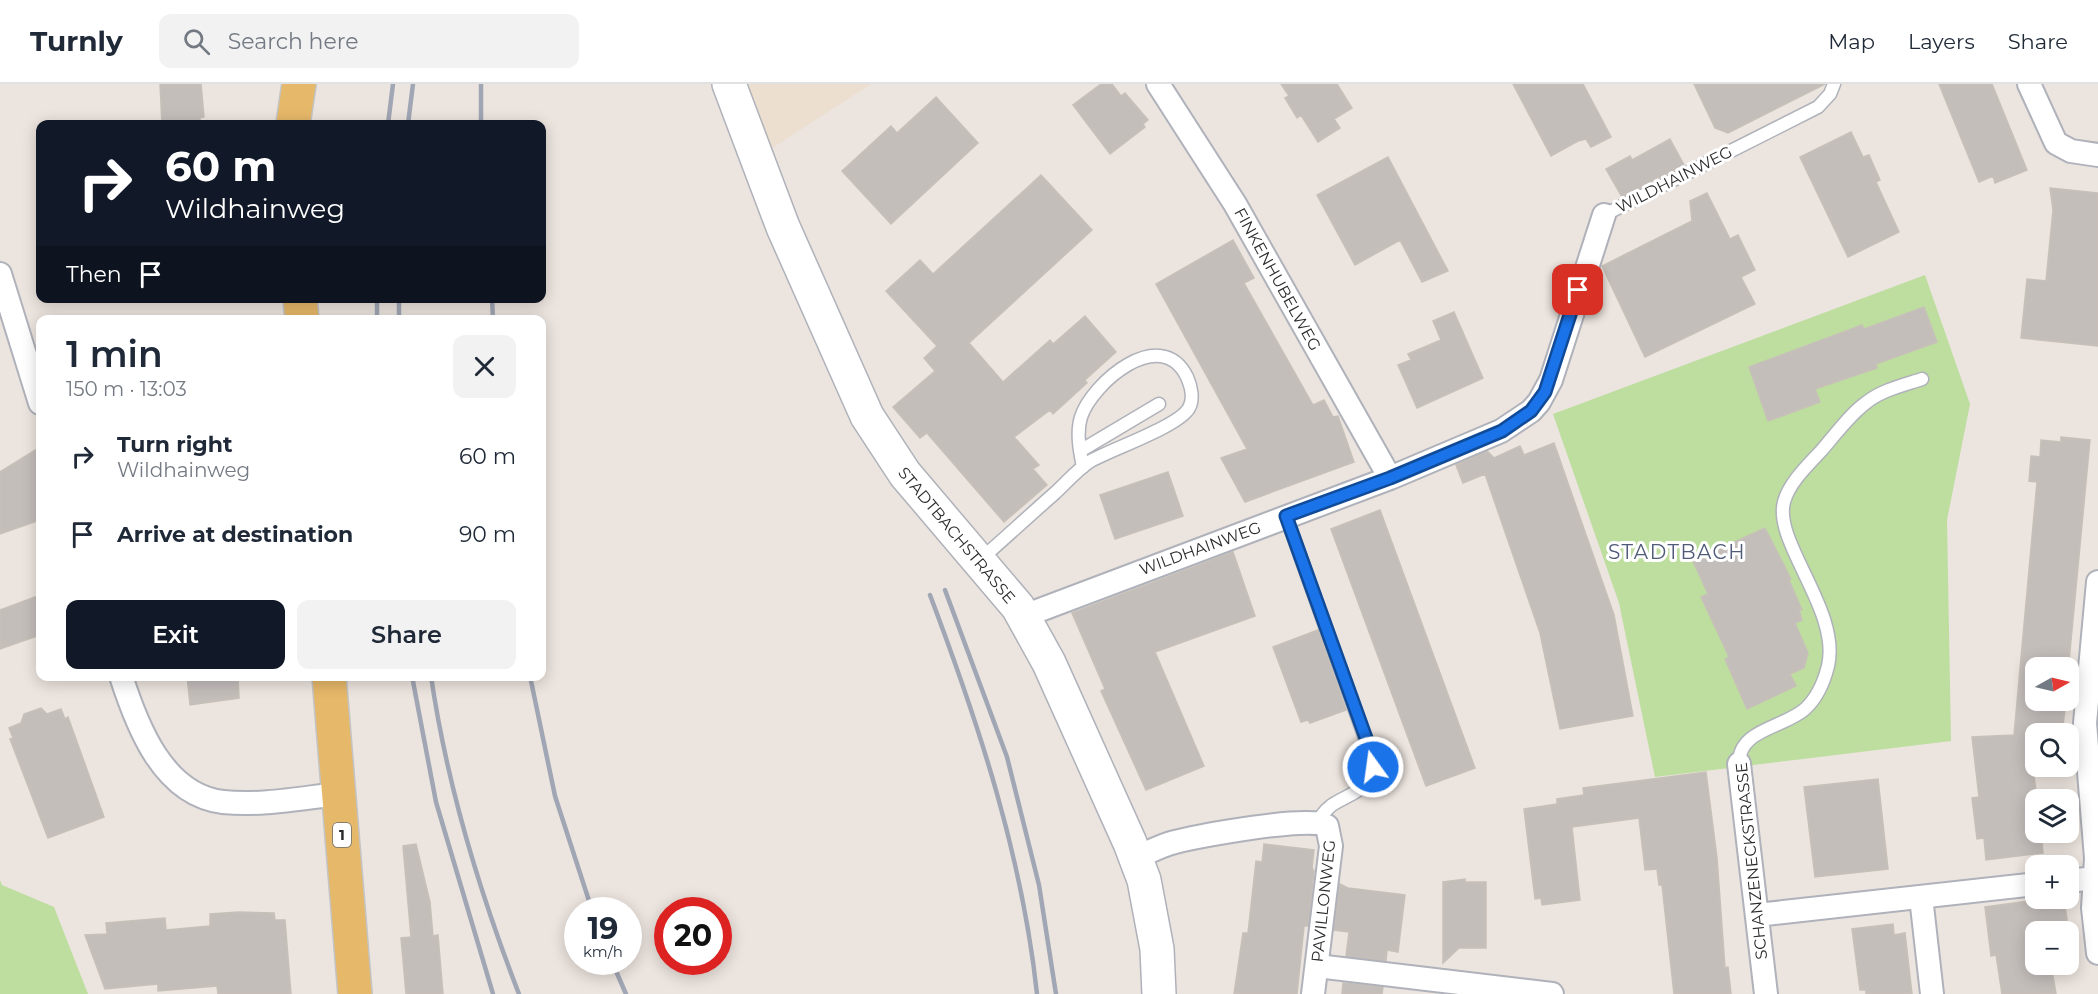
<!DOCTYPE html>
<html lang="en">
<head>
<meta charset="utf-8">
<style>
	:root { --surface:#fff; --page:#f2f2f3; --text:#1f2937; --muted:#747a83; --line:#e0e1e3; --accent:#111827 }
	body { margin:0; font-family:Montserrat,sans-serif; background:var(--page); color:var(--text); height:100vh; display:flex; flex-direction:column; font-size:22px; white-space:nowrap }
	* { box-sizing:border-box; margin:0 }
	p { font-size:20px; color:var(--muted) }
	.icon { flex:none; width:33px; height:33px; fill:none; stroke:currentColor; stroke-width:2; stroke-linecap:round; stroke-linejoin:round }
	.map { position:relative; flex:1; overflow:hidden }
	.details { position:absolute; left:36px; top:231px; width:510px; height:366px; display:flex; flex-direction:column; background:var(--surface); border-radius:12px; box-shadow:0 3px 15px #0003 }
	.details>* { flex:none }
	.guide { position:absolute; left:36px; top:36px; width:510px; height:183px; border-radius:12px; box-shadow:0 3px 15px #0003; background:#111827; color:#fff; overflow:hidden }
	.needle { width:39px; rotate:82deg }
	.controls { position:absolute; left:2025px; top:573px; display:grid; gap:12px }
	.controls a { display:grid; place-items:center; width:54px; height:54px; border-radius:12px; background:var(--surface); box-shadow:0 3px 15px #0003; font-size:30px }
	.speed { position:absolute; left:564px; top:813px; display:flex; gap:12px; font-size:30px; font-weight:700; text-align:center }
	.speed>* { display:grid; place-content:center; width:78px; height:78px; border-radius:50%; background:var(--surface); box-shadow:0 3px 15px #0003; line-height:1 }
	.speed small { font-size:15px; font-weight:400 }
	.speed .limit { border:9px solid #d22; background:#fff; color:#111 }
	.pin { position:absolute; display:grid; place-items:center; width:51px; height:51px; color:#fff; margin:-26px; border-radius:12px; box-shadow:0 3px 9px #0006 }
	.me { position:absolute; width:66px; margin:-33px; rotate:346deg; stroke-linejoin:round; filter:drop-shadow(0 0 4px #0008) }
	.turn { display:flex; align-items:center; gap:21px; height:126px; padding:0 30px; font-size:27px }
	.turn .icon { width:78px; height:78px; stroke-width:2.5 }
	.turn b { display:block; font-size:42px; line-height:51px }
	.then { display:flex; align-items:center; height:57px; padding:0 30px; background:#0003; gap:12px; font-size:22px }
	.round { display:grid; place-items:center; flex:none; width:63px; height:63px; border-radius:12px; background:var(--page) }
	.summary { display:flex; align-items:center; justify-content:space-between; height:102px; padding:0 30px }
	h1 { font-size:36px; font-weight:600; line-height:45px }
	.primary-button { display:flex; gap:12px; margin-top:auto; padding:12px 30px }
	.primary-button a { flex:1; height:69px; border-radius:12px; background:var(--accent); color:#fff; font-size:24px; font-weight:600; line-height:69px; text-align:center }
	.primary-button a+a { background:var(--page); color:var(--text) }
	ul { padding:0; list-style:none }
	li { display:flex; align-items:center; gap:18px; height:78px; padding:0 30px }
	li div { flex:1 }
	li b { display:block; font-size:22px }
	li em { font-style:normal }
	header { display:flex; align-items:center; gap:36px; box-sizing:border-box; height:84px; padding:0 30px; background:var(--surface); border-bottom:2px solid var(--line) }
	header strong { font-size:28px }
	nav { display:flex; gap:33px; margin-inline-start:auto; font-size:21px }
	.search { width:420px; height:54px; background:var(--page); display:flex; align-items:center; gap:15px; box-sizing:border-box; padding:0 21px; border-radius:12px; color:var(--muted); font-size:22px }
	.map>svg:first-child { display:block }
	.education { fill:#ecdfcf }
	.green { fill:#bdde9f }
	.building { fill:#c4bebb; stroke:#c7c0b8; stroke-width:1.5 }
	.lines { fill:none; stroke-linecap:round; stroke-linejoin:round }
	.service-casing { stroke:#afb2ba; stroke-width:15 }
	.minor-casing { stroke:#afb2ba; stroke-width:26 }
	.secondary-casing { stroke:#afb2ba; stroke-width:36 }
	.primary-casing { stroke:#c4c4c4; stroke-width:36 }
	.service { stroke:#fff; stroke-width:12 }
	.minor { stroke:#fff; stroke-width:22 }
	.secondary { stroke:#fff; stroke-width:33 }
	.primary { stroke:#e6b869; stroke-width:33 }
	.rail { stroke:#a1a6b4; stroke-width:4.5 }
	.route-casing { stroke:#114b97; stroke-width:15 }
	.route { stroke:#1a73e8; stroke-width:10 }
	.labels { text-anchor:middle; stroke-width:6; stroke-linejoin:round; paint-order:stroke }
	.shield { fill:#fff; stroke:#6b6b6b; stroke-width:1.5 }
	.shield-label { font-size:15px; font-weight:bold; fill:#2b2b2b }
	.street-label { font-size:16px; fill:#2b2b2b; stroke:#fff }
	.quarter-label { font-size:20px; letter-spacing:1.5px; fill:#4f5b78; stroke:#fff }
</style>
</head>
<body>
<header>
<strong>Turnly</strong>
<div class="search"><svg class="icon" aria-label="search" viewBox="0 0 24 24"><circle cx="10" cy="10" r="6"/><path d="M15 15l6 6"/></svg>Search here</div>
<nav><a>Map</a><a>Layers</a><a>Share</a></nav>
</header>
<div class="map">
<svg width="2098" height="910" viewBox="0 0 2098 910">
	<rect width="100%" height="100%" fill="#ece4de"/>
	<!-- education -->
	<path class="education" d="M740 0H871L766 68Z"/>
	<!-- green -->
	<path class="green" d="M1925 191 1970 320 1947 436 1951 657 1655 693 1619 519 1553 330Z
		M0 796 2 801 54 823 88 910H0Z"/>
	<!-- building -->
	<path class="building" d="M160 0H201L204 33 200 34V37L162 40Z
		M1101 0H1112L1121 12 1125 9 1148 36 1143 40 1145 43 1110 70 1073 21Z
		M1281 0H1337L1352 24 1334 35 1340 44 1318 58 1301 31 1297 34 1285 14 1289 12Z
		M1513 0H1583L1611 53 1591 63 1586 55 1578 57 1551 72Z
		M1694 0H1825L1728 49 1715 44Z
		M1939 0H1992L2027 86 1995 99 1993 92 1979 98Z
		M936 13 978 59 891 140 842 87 891 42 897 49Z
		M1851 48 1863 73 1869 71 1880 96 1876 98 1899 148 1848 173 1800 73Z
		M1670 55 1684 81 1622 113 1606 85 1630 72 1632 76Z
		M1388 73 1448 187 1422 198 1400 156 1355 181 1317 111Z
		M1041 91 1092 146 969 259 1003 298 1050 256 1053 260 1085 232 1116 268 1085 296 1087 299 1053 330 1050 326 1014 353 1039 381 1033 385 1047 401 1004 438 927 349 920 354 893 323 935 287 924 274 937 262 886 207 920 176 933 190Z
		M2050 104 2098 109V262L2021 254 2027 195 2046 197 2053 126Z
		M1707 109 1730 155 1738 151 1755 186 1741 193 1755 220 1645 273 1602 182 1692 137 1690 117Z
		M1233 156 1254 194 1244 199 1313 321 1324 316 1333 333 1338 332 1354 378 1245 418 1221 374 1247 365 1156 200Z
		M1924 223 1937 258 1876 280 1877 284 1815 305 1820 318 1768 337 1749 283 1862 241 1864 245Z
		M1454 228 1483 294 1417 324 1398 281 1411 276 1408 270 1441 256 1433 237Z
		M2061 353 2090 356 2068 588V584H2036V616H2066L2062 650H2036V676H2032L2036 707 2032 708 2036 748H2041L2043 769 1986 776 1984 754 1977 755 1972 714 1979 713 1972 653 2014 651 2037 398 2029 397 2031 372 2040 373 2041 356 2061 358Z
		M1554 359 1614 531 1633 632 1560 645 1540 549 1485 390 1463 399 1456 381 1487 367 1494 374 1520 362 1524 371Z
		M40 363V436L0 450V388Z
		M1168 388 1183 432 1115 455 1100 411Z
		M1380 426 1475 684 1426 702 1331 445Z
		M1765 444 1791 495 1789 496 1802 526H1799L1802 536 1795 539 1808 569 1804 584 1790 590 1796 602 1747 625 1725 575 1729 573 1701 513 1708 510 1693 477Z
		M1233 468 1255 532 1155 568 1204 682 1146 706 1101 607 1105 605 1072 529Z
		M40 511V551L0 565V526Z
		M1318 546 1346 626 1310 639 1308 636 1301 638 1273 563Z
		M187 592H238L239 614 190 621Z
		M41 624 47 630 61 625 65 635 68 633 104 733 48 754 10 655 13 654 9 644 21 639 24 630Z
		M1706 688 1717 774 1725 884 1728 883 1731 910H1674L1662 801H1659L1657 785 1645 786 1639 734 1572 743 1580 816 1542 821 1541 814 1535 815 1524 725 1557 720V715L1584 711 1583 704Z
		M1878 695 1888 785 1815 793 1804 703Z
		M416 760 430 818 433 852 438 851 443 910H406L401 854 411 853 403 762Z
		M1264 760 1314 766 1312 784 1314 787 1308 842H1304L1297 910H1234L1243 849H1248L1256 777 1262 778Z
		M1465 795V798H1486V864H1459L1443 879V798Z
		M1340 800 1348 804 1405 811 1398 868 1387 866 1386 877 1346 872 1349 848 1334 846Z
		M2043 815V818L2064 815 2069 849 2068 861V848H2036V880H2051L2056 910H2002L1996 871 1991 872 1985 823Z
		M239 828 274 829 275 836H285L291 910H218L217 902 158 907V900L105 905 85 851 107 850 106 839 165 834 166 846 210 842V830Z
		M1893 840 1894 851 1905 849 1912 910H1866V906H1860L1852 845Z
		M1343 899 1383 903 1382 910H1342Z"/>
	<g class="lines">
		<defs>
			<path id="service" d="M1604 131 1818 23 1830 10 1834 0
				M1080 367 1159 320
				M1286 432 1373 677C1373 703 1357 707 1337 718 1328 722 1322 731 1316 739
				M980 476C1005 454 1030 431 1055 409 1066 399 1077 386 1089 378 1111 365 1178 343 1189 324 1194 315 1191 302 1187 293 1161 240 1092 299 1081 333 1076 349 1080 368 1083 383
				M1739 680C1738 645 1784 644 1805 625 1817 614 1824 598 1828 582 1841 527 1773 458 1784 418 1789 399 1807 382 1821 367 1835 351 1850 330 1867 318 1882 306 1904 301 1922 295"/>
			<path id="minor" d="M1158 0 1235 120 1390 394
				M2029 0 2056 59 2071 67 2098 71
				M0 190 40 319
				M2098 498 2085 639 2096 774 2093 824 2098 869
				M1024 532 1390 394 1501 347 1531 327 1539 318 1551 296 1604 131
				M121 592C137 642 163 711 223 718 261 722 301 714 338 710
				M1739 680 1766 910
				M1136 774C1149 768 1162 761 1175 758 1199 752 1310 731 1327 742L1331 762 1313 910
				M2068 797 2095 794
				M1921 813 1932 910
				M1757 831 2036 800
				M1317 882 1552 910"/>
			<path id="secondary" d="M729 0 783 143 867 332 905 390 1018 523 1049 579 1130 759 1144 796 1157 865 1159 910"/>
			<path id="primary" d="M293 40 299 0
				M300 214 302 236
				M329 592 355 910"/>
		</defs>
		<!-- service casing -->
		<use href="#service" class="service-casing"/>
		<!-- minor casing -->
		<use href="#minor" class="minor-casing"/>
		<!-- secondary casing -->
		<use href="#secondary" class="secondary-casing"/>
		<!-- primary casing -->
		<use href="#primary" class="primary-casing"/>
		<!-- service -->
		<use href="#service" class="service"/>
		<!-- minor -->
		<use href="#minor" class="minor"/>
		<!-- secondary -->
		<use href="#secondary" class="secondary"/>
		<!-- primary -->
		<use href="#primary" class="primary"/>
		<!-- rail -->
		<path class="rail" d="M481 0V40
			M388 40 393 0
			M408 40 413 0
			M377 214V236
			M399 214V236
			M492 214 493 236
			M945 506 1007 673 1039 801 1056 910
			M930 511C979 641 1022 771 1037 910
			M412 592 436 718 493 910
			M431 592C447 702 479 807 519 910
			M530 592 555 712 592 826
			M612 878 626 910"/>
	</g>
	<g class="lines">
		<defs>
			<path id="route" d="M1373 683 1371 668 1286 432 1390 394 1502 347 1531 327 1545 308 1578 206"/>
		</defs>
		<!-- route casing -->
		<use href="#route" class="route-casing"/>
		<!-- route -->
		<use href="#route" class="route"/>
	</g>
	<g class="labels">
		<!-- shield labels -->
		<rect class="shield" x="333" y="739" width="18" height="24" rx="4.5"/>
		<g class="shield-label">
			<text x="342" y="756">1</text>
		</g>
		<!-- street labels -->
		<g class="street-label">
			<text transform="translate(1674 95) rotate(-27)" y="6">WILDHAINWEG</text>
			<text transform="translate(1278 195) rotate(61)" y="6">FINKENHUBELWEG</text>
			<text transform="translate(957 451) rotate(50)" y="6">STADTBACHSTRASSE</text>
			<text transform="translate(1200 464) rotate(-20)" y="6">WILDHAINWEG</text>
			<text transform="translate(1751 777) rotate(-96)" y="6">SCHANZENECKSTRASSE</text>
			<text transform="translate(1323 817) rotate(-84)" y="6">PAVILLONWEG</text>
		</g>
		<!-- quarter labels -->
		<g class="quarter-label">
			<text x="1677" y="475">STADTBACH</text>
		</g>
	</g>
</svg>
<div class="controls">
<a><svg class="needle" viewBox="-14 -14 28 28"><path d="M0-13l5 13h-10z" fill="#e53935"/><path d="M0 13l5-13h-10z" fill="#747a83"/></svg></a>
<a><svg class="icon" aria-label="search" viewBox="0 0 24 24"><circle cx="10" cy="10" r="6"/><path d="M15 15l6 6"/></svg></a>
<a><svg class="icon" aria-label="layers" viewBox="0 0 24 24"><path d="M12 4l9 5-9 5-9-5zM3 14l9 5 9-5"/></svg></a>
<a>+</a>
<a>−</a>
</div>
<div class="speed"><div>19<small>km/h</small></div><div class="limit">20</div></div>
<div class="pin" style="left:1578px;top:206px;background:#d93025"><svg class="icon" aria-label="arrive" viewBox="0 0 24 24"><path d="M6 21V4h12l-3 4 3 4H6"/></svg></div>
<svg class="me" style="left:1373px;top:683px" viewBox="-20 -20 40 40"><circle r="17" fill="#1a73e8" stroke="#fff" stroke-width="3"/><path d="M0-11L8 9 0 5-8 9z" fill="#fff"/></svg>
<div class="guide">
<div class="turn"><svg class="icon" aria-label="right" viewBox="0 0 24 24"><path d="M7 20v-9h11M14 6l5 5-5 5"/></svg><div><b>60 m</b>Wildhainweg</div></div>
<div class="then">Then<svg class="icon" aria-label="arrive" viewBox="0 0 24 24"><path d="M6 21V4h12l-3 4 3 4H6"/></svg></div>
</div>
<section class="details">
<div class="summary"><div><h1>1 min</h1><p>150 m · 13:03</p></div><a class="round"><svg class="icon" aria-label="close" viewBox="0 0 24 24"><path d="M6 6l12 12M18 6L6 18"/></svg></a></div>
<ul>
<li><svg class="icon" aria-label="right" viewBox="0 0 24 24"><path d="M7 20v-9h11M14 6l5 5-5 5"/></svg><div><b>Turn right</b><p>Wildhainweg</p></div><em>60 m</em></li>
<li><svg class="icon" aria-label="arrive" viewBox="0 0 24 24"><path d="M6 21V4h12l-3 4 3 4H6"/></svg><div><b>Arrive at destination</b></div><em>90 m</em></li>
</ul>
<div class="primary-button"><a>Exit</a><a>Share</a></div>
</section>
</div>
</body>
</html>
